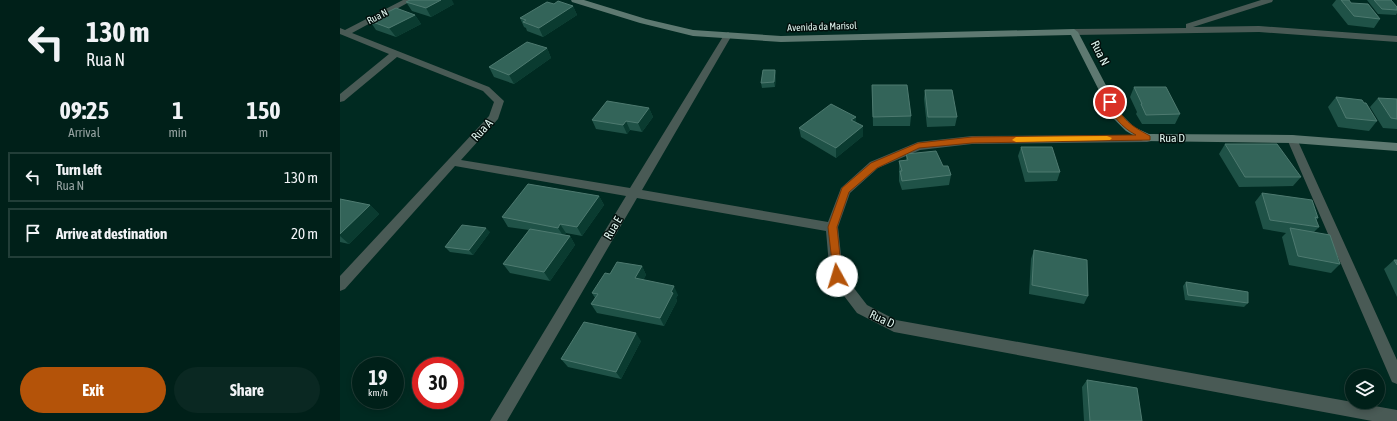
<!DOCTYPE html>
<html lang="en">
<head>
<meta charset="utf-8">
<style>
	:root { --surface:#002019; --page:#0a2822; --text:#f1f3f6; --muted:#95a3a2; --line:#223e38; --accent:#b45309 }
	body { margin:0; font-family:"Asap Condensed",sans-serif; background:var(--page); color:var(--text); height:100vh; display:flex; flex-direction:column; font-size:15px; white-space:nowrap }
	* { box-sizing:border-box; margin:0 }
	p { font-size:13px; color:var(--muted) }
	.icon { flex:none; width:22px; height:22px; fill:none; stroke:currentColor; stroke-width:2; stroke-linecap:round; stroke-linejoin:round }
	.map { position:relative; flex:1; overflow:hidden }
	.panel { display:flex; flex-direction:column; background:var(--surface); width:340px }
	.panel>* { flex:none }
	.banner { background:#002019; color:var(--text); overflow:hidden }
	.tools { position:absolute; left:1005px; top:369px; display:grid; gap:8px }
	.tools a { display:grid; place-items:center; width:40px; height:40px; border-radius:50%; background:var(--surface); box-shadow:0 2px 6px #0003,0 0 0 1px var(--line); font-size:20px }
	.speed { position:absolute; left:12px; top:357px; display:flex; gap:8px; font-size:20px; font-weight:700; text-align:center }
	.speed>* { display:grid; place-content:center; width:52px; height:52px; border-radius:50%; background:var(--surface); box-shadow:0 2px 6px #0003,0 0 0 1px var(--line); line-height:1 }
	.speed small { font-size:10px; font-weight:400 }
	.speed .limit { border:6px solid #d22; background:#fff; color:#111 }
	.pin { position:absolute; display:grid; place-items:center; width:34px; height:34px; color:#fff; margin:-17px; border:2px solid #fff; border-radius:50%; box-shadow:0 1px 4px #0007 }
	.me { position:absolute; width:44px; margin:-22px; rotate:354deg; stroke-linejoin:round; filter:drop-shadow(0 0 3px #0008) }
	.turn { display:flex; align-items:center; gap:14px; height:84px; padding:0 20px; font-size:18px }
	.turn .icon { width:52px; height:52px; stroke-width:2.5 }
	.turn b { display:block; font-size:28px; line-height:34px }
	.eta { display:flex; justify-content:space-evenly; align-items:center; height:68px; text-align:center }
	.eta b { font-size:24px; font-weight:700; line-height:28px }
	.action { display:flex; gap:8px; margin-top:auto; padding:8px 20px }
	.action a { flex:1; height:46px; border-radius:24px; background:var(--accent); color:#fff; font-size:16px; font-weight:700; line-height:46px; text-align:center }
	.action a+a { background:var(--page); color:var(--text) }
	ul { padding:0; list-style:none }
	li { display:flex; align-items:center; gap:12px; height:50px; margin:0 8px 6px; padding:0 12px; border:2px solid var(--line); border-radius:0px }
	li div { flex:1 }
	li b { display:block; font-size:15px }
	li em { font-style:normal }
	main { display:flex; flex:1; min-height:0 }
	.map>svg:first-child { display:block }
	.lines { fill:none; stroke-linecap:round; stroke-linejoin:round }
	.street { fill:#495a55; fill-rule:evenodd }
	.secondary { fill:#5e7971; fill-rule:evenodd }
	.wall { fill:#1f5247 }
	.shaded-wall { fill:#0a3b30 }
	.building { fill:#336459; stroke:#4e7a70 }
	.route { fill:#b45309; stroke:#753606 }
	.slow { fill:#f59e0b }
	.labels { text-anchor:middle; stroke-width:3; stroke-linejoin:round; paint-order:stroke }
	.far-street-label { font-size:10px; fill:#e0f5ef; stroke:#020f0c }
	.street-label { font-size:12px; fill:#e0f5ef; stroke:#020f0c }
</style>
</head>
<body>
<main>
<section class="panel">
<div class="banner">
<div class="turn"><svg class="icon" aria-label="left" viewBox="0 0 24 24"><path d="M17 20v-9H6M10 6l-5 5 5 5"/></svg><div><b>130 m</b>Rua N</div></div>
</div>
<div class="eta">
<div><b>09:25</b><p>Arrival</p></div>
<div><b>1</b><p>min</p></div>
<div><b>150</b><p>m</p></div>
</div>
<ul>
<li><svg class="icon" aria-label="left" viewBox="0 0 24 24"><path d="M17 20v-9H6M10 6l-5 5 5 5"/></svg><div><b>Turn left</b><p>Rua N</p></div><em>130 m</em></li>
<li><svg class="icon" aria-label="arrive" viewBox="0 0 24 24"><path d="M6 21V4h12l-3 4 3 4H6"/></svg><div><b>Arrive at destination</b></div><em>20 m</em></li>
</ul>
<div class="action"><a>Exit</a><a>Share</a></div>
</section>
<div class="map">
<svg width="1057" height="421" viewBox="0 0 1057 421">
	<rect width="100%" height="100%" fill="#002a21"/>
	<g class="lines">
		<!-- street -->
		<path class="street" d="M63 0H73L12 33 149 87 164 101 158 119 121 160 290 188 384 35 388 32 392 35 302 190 488 222 501 188 530 162 578 142 632 136 811 135 812 138 811 141 807 142 632 144 580 150 538 168 510 193 498 227 503 274 527 305 556 320 1057 410V421H1032L554 332 517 313 492 280 490 276 486 231 297 198 167 421H150L286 196 115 166 5 289 0 291V276L149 116 154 102 143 91 57 57 4 101 0 102V94L49 54 0 34V28L5 30Z
			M921 0H933L932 2 853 27 919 26 1057 36V42L919 32 734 35 730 32 734 29 846 28V24Z
			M952 135 956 136 957 139 1057 360V384L1052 382 947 139 948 136Z"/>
		<!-- secondary -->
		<path class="secondary" d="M231 0H244L306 19 353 30 441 36 734 29 738 32 781 114 794 127 809 134 952 135 1057 143V151L952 143 803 141 786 131 773 118 731 35 441 42 353 36 300 23 232 2Z"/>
	</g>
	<!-- wall -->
	<path class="wall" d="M996 0H1009L1011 3 1040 19 1034 28 1008 25 992 5Z
		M1027 0H1051L1057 7V13L1056 15 1038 14Z
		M66 2 114 4 91 17 72 11Z
		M214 4 233 6 237 15 203 37 187 31 186 28 184 27 180 18Z
		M75 15 81 24 56 37 36 30 30 21Z
		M207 48 211 58 174 84 154 77 149 67Z
		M435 70 436 75 435 87 422 88 421 83Z
		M532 85 571 116 570 126H533Z
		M794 87 840 114 835 124H802L796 114 797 112 790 97Z
		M585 90 617 117 615 126 587 127 584 99Z
		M996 97 1037 121 1029 131 998 127 988 107Z
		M1038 98 1057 99V129L1043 128 1030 107Z
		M309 108 313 117 302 132 290 130 287 134 256 129 252 120Z
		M516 123 523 136 496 158 461 137 459 128Z
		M885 144 961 177 953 186 899 187 879 154Z
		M681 147 720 172 717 181 685 182 678 156Z
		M566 154 603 166 611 175 609 185 562 190 559 181V161L566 160Z
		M922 193 978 218 976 221 979 227 974 232 1000 264 991 273 949 265 942 237 946 233 923 229 915 202Z
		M259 196 264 205 242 236 226 233 224 235 230 236 235 245 210 281 170 273 163 264 189 230 168 227 162 217Z
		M0 199 30 205 39 214 9 244 0 242Z
		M150 232 133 255 110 252 105 247Z
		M694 250 748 296 744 304 689 294 691 259Z
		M1054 260H1057V297L1044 269Z
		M302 266 306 275 303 280 338 295 336 298 337 301 324 326 257 313 251 304 255 298 252 293 270 274Z
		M846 282 908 303 904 307 845 300 843 286Z
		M301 341 281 379 228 367 221 359Z
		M747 380 802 421H744L742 387Z"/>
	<!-- shaded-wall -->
	<path class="shaded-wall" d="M101 0H112L114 4 91 17 86 8Z
		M233 6 237 15 203 37 199 28Z
		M75 15 81 24 56 37 49 28Z
		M207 48 211 58 174 84 169 75Z
		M435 70 436 75 435 87 434 82Z
		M309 108 313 117 302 132 298 123Z
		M516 117V126L511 120Z
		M286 121 290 130 287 134 283 125Z
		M523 126V136L496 158V148Z
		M259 196 264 205 242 236 237 227Z
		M30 205 39 214 9 244 0 236V234Z
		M220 224 226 233 224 237 218 228Z
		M146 228 150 232 133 255 129 250Z
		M230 236 235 245 210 281 204 272Z
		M302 266 306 275 300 287 295 278Z
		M334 286 338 295 336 298 337 301 324 326 320 318Z
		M296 333 301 341 281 379 276 372Z"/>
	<!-- building -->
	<path class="building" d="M70 0H101L86 8 66 2Z
		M1001 0H1009L1011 3 1028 4 1040 19 1014 16Z
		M1034 0H1051L1057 7V10L1042 9Z
		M218 1 233 6 199 28 183 22 186 20 180 18 207 2 214 4Z
		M56 8 75 15 49 28 30 21Z
		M187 42 207 48 169 75 149 67Z
		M423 70H435L434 82 421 83Z
		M532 85H567L571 116 533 117Z
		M794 87H826L840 114 806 115 801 104H802Z
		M585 90H612L617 117H588Z
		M996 97 1022 100 1024 103H1026L1037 121 1006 118Z
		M1038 98 1057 99V119L1051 118Z
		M267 101 309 108 298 123 286 121 283 125 252 120Z
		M491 104 516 117 511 120 523 126 496 148 459 128Z
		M885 144H937L961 177H905Z
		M681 147H712L720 172H688Z
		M596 151 603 166H608L611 175 562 181 560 171H562L559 161 568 160 566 154Z
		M188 184 259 196 237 227 220 224 218 228 162 217Z
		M922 193 972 200 978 218 975 217 979 227 930 220Z
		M0 199 30 205 0 234Z
		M122 225 146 228 129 250 105 247Z
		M950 228 990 235 1000 264 958 256Z
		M190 229 230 236 204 272 163 264Z
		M694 250 747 260 748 296 692 285Z
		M1054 260H1057V265Z
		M277 262 302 266 295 278 334 286 331 292 333 293 320 318 251 304 258 294 252 293 265 273 270 274Z
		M846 282 908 292V303L848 295Z
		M244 322 296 333 276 372 221 359Z
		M747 380 797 388 802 421H750Z"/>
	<!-- route -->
	<path class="route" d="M770 99 772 100C785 121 788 124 810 136V140L632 143 579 148 537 168 509 192 497 227 502 276 501 279 497 280 494 279 488 227 502 188 531 163 578 143 632 137 796 135C781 127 773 116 766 102Z"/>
	<!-- slow -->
	<path class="slow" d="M767 136 772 138 770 140 676 142 672 140 676 137Z"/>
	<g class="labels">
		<!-- far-street labels -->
		<g class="far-street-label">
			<text transform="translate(37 16) rotate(-27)" y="4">Rua N</text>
			<text transform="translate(482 26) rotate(-2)" y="4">Avenida da Marisol</text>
		</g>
		<!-- street labels -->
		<g class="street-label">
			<text transform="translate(760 53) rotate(63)" y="4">Rua N</text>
			<text transform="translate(142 130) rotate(-47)" y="4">Rua A</text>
			<text x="832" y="142">Rua D</text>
			<text transform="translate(273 228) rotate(-59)" y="4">Rua E</text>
			<text transform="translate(542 319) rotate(25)" y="4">Rua D</text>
		</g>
	</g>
</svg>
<div class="tools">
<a><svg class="icon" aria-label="layers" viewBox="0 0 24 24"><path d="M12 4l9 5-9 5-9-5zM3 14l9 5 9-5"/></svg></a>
</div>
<div class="speed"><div>19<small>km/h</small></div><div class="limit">30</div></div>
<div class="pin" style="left:770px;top:102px;background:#d93025"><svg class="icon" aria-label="arrive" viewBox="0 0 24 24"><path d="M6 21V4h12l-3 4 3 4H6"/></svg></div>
<svg class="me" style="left:497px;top:276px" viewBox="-20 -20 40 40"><circle r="19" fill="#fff"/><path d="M0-13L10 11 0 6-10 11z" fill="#b45309"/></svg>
</div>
</main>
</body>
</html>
